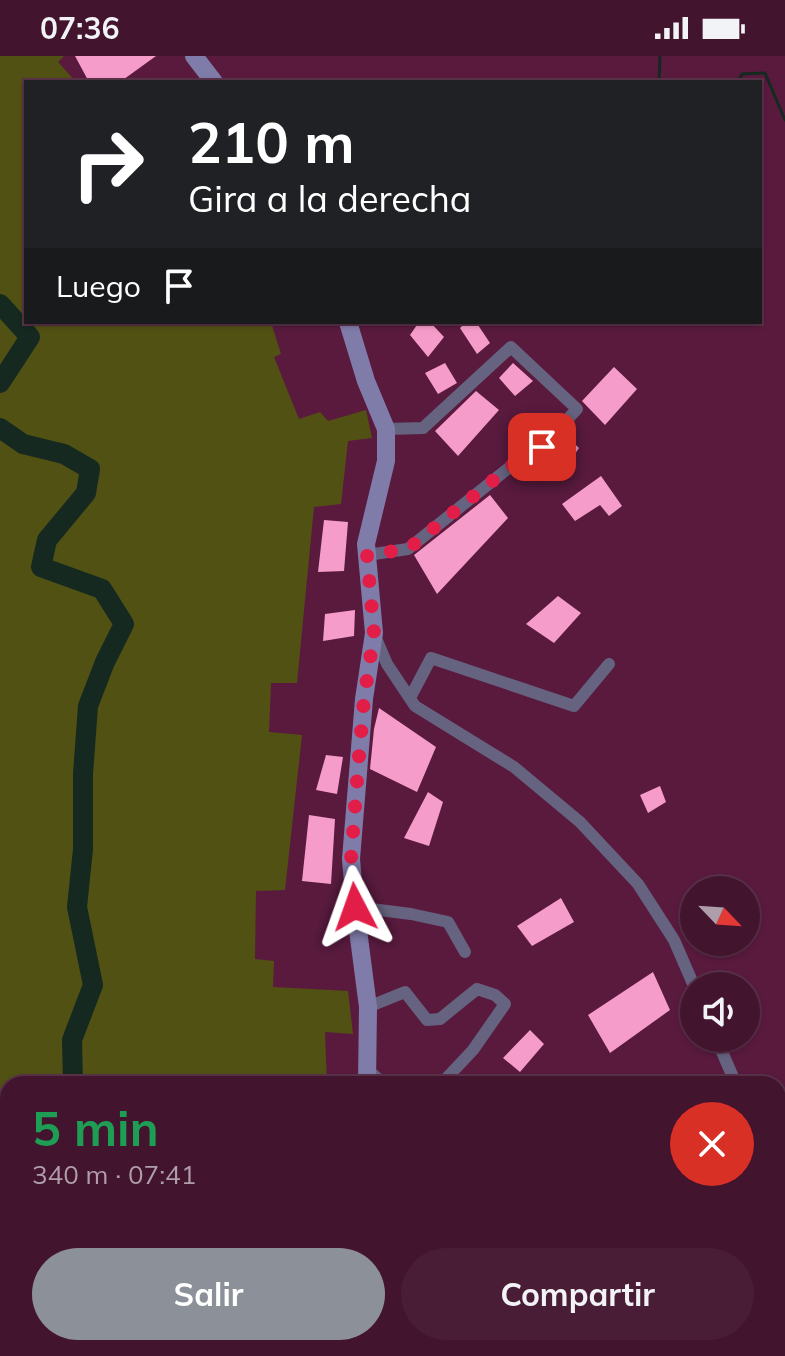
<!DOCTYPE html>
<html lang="es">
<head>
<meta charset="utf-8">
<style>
	:root { --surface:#43142e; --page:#4a1d36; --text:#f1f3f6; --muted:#af9eaa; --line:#5b334a; --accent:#8c9099 }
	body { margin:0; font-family:Mulish,sans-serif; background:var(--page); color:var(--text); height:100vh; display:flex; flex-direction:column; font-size:30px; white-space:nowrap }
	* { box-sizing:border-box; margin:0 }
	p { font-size:26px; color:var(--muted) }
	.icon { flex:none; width:44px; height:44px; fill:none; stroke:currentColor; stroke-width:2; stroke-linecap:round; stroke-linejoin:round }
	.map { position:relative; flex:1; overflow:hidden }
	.sheet { position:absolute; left:0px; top:1020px; width:786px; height:280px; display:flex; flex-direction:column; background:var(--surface); border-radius:24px 24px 0 0; box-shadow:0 2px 6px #0004,0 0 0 2px var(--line) }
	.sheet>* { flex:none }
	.hud { position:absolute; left:24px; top:24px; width:738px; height:244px; border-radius:0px; box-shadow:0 2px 6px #0004,0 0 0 2px var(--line); background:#202124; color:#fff; overflow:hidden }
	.needle { width:52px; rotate:115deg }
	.buttons { position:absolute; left:680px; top:820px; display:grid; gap:16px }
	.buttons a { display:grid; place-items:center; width:80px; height:80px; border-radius:50%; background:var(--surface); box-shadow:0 2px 6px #0004,0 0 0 2px var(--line); font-size:40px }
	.pin { position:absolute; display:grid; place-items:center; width:68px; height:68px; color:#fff; margin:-34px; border-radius:16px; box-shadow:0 4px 12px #0006 }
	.me { position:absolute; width:88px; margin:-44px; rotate:356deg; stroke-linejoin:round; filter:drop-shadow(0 0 6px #0008) }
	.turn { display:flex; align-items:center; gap:28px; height:168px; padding:0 32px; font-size:36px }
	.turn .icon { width:104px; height:104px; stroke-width:2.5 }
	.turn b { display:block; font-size:56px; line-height:68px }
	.then { display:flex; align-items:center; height:76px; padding:0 32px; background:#0003; gap:16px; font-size:30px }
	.round { display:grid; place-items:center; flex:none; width:84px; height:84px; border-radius:42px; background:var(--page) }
	.headline { display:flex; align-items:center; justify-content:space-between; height:136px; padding:0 32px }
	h1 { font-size:48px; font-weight:700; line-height:60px; color:#1e9e55 }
	.cta { display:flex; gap:16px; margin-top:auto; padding:16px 32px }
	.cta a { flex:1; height:92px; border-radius:48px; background:var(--accent); color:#fff; font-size:32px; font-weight:700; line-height:92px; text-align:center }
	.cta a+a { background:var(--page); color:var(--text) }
	.status { display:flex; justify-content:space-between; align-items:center; height:56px; padding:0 40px; background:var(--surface); direction:ltr }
	.status svg { height:22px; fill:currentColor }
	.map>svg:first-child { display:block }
	.green { fill:#525114 }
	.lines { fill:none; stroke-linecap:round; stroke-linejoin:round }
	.stream { stroke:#152921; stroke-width:3 }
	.river { stroke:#152921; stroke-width:20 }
	.building { fill:#f69cca }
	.street { stroke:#666380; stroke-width:12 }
	.secondary { stroke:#807caa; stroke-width:18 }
	.route { stroke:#e11d48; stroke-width:14; stroke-dasharray:0 25.2 }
</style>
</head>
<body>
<div class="status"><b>07:36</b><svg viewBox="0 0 49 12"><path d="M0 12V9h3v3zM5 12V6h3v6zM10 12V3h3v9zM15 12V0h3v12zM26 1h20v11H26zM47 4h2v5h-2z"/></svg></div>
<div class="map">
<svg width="785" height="1300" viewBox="0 0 785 1300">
	<rect width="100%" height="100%" fill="#591a3e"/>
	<!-- green -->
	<path class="green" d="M0 0H64L58 6 76 26H26V266H271L281 298 274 301 299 363 320 356 328 365 366 354 372 382 348 385 341 448 314 451 297 627H271L269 676 302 679 285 834 256 835 255 903 274 905 273 931 348 935 353 978 325 976 327 1028H8V1292H293V1300H0Z
		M423 1292H510L505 1300H435L420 1296Z"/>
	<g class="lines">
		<!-- stream -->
		<path class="stream" d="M659 26 660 0
			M738 26 742 18 765 17 785 64"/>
		<!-- river -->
		<path class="river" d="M0 248 30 281 0 327
			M0 372 23 388 64 398 90 413 86 437 47 484 41 511 102 533 124 568 105 606 88 650 83 718V793L77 851 93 929 72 984 73 1028
			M54 1292 59 1300"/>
	</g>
	<!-- building -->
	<path class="building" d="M75 0H156L120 26H89Z
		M419 266H430L444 281 428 301 410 279Z
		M466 266H476L490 287 477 298 460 272Z
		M445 307 457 327 438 338 425 317Z
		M513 307 533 325 515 340 499 322Z
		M614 311 637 333 605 369 582 345Z
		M476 335 499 354 458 400 435 375Z
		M565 379 579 392 560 420 543 404Z
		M601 420 622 450 609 460 600 449 575 465 562 448Z
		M490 439 508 462 437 538 414 499Z
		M324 464 348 466 344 515 318 516Z
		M558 540 581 557 554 587 526 568Z
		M355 554 354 580 323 585 325 558Z
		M379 652 436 691 417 736 370 713 374 673Z
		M326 699 343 701 337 738 316 734Z
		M660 730 666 746 648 757 640 739Z
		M428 736 443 746 429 790 404 782Z
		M309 759 335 763 331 828 302 825Z
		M561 842 574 866 532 890 517 870Z
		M653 916 670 954 610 997 588 959Z
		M530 974 544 988 520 1016 503 1002Z"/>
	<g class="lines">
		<!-- street -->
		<path class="street" d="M367 499 408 493 516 406 525 410 577 353 511 291 423 372 386 373
			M375 580 387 608 415 650 514 711 580 766 638 828 674 884 694 930
			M410 642 431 602 574 650 609 608
			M355 851 411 858 448 866 465 896
			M368 951 405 936 427 964 440 963 477 933 495 939 505 948 473 994 441 1028
			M716 982 736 1028
			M369 1015 384 1028
			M778 1134 785 1147
			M778 1219 785 1214
			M672 1300 682 1292"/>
		<!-- secondary -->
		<path class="secondary" d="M194 0 214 26
			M348 266 366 325 386 373V405L366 488 374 577 364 643 351 803 355 851 368 951 367 1028
			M334 1300 335 1292"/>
	</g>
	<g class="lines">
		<!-- route -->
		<path class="route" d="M355 851 351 803 358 712 364 643 374 577 367 499 408 493 516 406 525 410 542 391"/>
	</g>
</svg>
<div class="buttons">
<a><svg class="needle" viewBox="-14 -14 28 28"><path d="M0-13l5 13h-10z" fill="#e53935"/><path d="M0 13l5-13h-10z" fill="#af9eaa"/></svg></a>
<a><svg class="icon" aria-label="sound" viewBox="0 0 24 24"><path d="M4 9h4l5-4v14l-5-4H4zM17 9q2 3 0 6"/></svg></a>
</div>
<div class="pin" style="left:542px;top:391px;background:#d93025"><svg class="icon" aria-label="arrive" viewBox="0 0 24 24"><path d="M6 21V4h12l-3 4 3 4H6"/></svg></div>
<svg class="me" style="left:355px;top:851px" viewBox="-20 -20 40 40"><path d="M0-17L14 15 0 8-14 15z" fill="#e11d48" stroke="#fff" stroke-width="4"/></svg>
<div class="hud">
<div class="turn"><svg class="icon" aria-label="right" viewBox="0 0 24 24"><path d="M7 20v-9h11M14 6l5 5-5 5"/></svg><div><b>210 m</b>Gira a la derecha</div></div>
<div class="then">Luego<svg class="icon" aria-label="arrive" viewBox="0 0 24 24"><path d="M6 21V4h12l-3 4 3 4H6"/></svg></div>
</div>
<section class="sheet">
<div class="headline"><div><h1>5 min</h1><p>340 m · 07:41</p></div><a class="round" style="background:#d93025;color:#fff"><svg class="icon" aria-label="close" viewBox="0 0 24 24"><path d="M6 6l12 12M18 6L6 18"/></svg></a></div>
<div class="cta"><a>Salir</a><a>Compartir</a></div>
</section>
</div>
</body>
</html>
